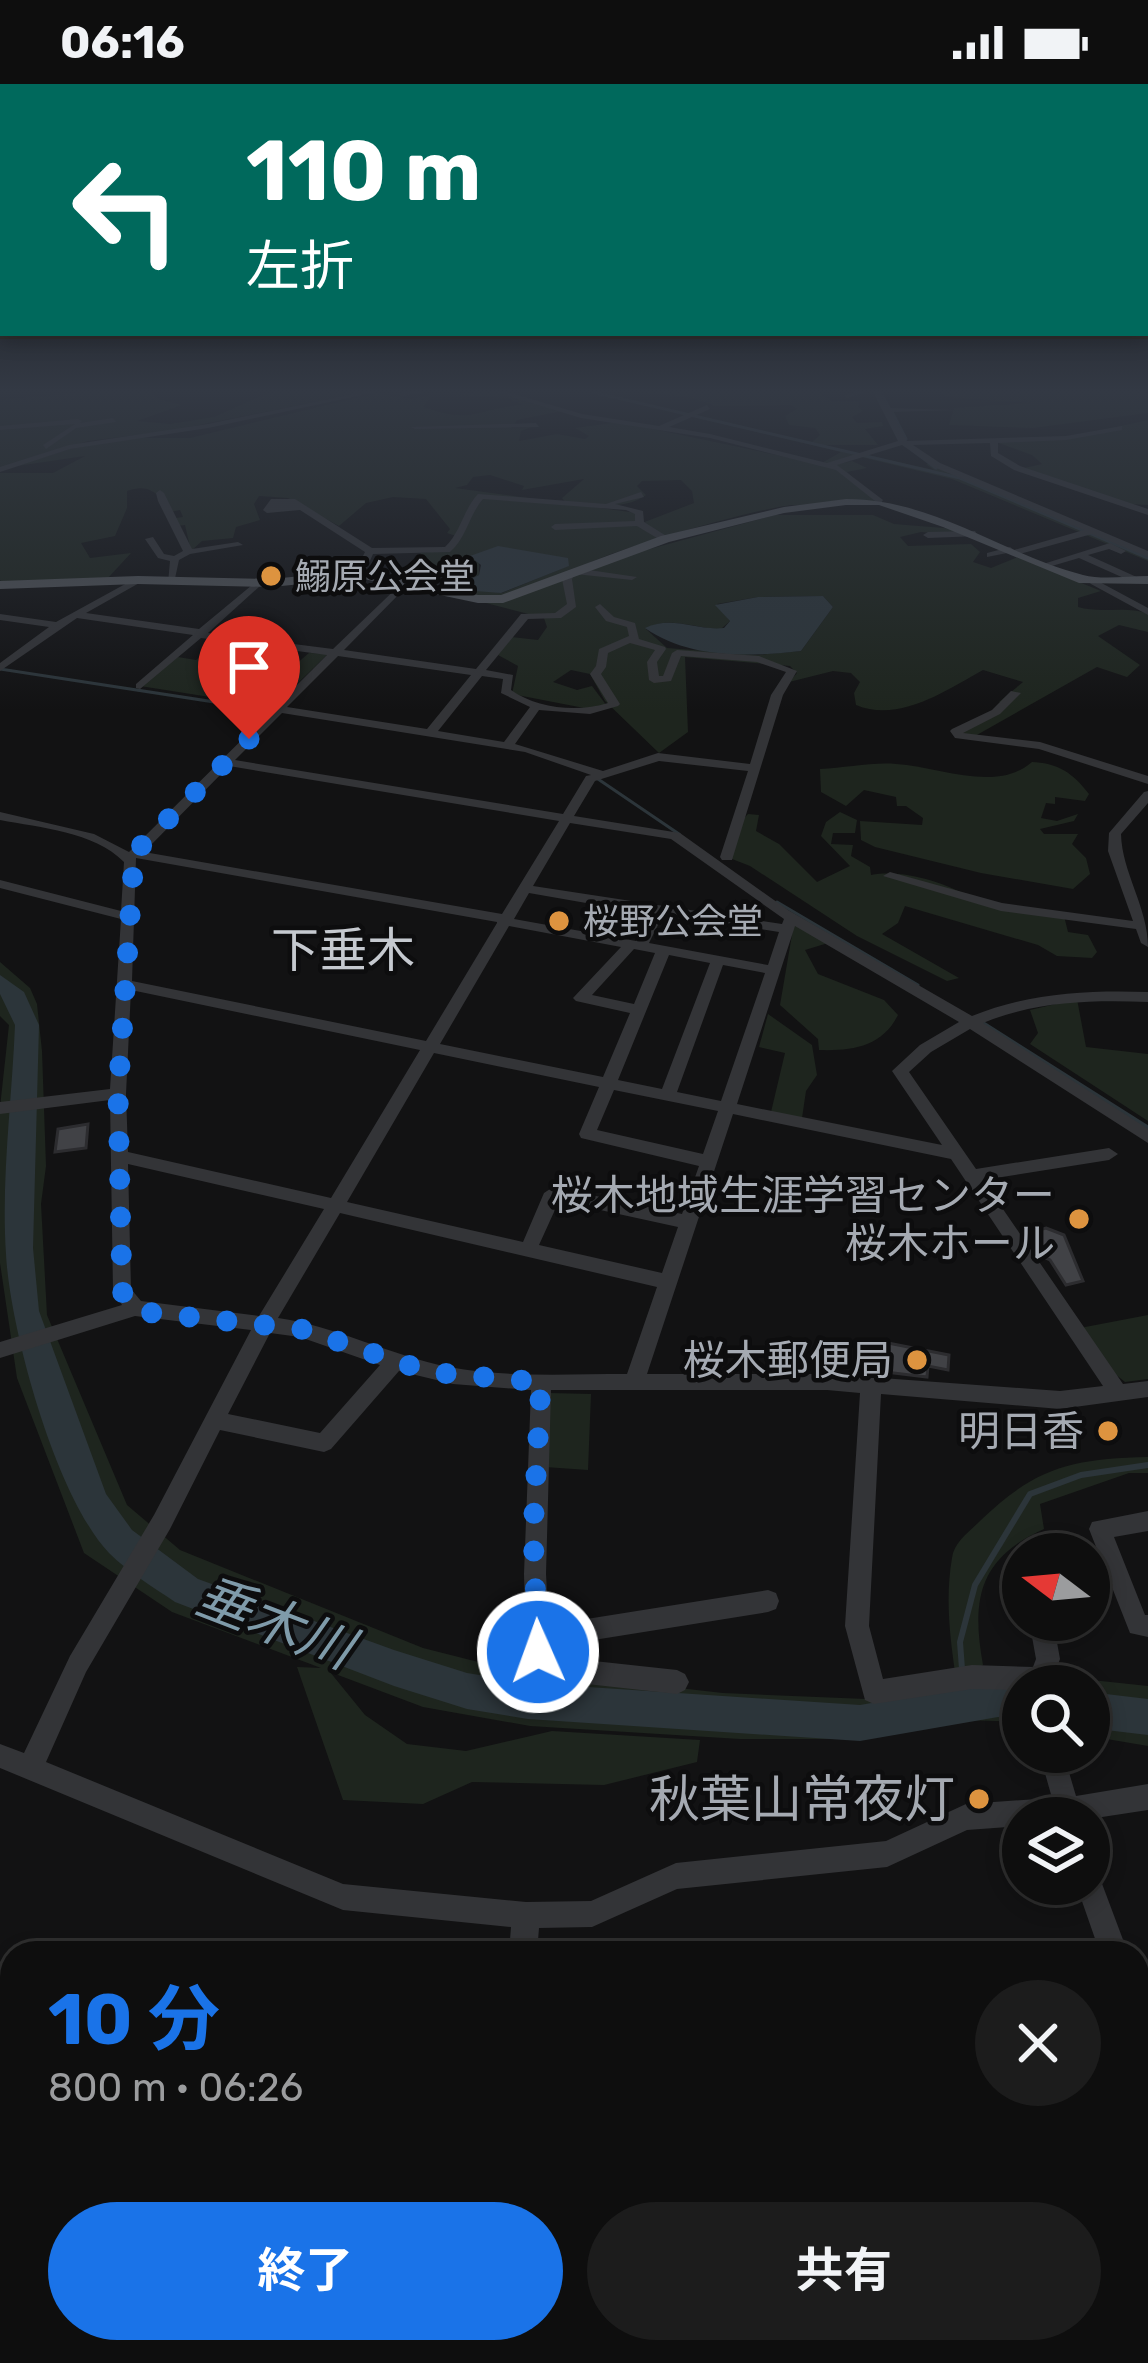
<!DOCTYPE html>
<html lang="ja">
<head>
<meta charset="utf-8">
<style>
	:root { --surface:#0e0e0e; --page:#1c1c1c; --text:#f1f3f6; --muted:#9b9c9e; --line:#2e2e2e; --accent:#1a73e8 }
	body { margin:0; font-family:Rubik,"Noto Sans JP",sans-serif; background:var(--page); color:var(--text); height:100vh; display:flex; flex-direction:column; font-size:45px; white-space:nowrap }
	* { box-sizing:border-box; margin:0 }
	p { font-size:39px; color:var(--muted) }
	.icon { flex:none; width:66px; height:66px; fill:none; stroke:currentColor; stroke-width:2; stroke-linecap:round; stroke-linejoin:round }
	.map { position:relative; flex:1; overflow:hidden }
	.sheet { position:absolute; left:0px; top:1857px; width:1149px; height:423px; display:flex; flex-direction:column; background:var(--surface); border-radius:36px 36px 0 0; box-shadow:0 6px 18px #0003,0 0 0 3px var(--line) }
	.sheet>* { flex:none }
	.top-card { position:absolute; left:0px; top:0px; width:1149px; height:252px; box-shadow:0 6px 18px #0003,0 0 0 3px var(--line); background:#00695c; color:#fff; overflow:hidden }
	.needle { width:78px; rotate:286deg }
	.fabs { position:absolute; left:1002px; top:1449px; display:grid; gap:24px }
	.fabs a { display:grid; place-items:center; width:108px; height:108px; border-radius:50%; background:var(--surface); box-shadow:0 6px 18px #0003,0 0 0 3px var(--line); font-size:60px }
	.pin { position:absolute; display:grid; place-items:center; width:102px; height:102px; color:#fff; margin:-123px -51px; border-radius:50% 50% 50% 0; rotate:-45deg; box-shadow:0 0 12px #0007 }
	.pin .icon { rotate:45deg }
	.me { position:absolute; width:132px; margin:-66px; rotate:358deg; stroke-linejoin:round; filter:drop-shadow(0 0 9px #0008) }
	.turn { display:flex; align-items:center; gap:42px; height:252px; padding:0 48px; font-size:54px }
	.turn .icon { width:156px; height:156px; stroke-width:2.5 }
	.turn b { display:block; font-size:84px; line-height:102px }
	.round { display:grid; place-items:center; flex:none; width:126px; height:126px; border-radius:63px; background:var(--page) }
	.summary { display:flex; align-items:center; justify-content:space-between; height:204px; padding:0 48px }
	h1 { font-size:72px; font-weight:700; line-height:90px; color:var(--accent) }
	.cta { display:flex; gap:24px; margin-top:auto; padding:24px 48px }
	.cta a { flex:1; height:138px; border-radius:72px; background:var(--accent); color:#fff; font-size:48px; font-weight:700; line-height:138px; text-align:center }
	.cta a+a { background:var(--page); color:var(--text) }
	.status { display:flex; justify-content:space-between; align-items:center; height:84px; padding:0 60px; background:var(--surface); direction:ltr }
	.status svg { height:33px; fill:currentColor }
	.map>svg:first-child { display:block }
	.green { fill:#1e251e; fill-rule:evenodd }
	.water { fill:#2c353a }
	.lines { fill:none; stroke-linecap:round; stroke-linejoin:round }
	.stream-far3 { stroke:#2c353a; stroke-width:3 }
	.stream-far2 { stroke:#2c353a; stroke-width:4.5 }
	.stream-far1 { stroke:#2c353a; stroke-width:6 }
	.stream { stroke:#2c353a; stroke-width:8 }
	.river { fill:#2c353a; fill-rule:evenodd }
	.building { fill:#414246; stroke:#2c2c2f; stroke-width:3 }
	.minor { fill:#333437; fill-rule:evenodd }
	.major { fill:#4f5256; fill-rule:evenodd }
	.route { stroke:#1a73e8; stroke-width:21; stroke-dasharray:0 37.8 }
	.poi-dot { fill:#dd933f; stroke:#0d0d0e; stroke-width:4.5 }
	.labels { text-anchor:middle; stroke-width:9; stroke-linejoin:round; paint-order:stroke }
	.far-poi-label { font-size:36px; fill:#a5aab2; stroke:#0d0d0e; text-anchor:start }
	.poi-label { font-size:42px; fill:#a5aab2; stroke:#0d0d0e; text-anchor:end }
	.quarter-label { font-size:48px; fill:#c5c9cf; stroke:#0d0d0e }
	.near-poi-label { font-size:51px; fill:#a5aab2; stroke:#0d0d0e; text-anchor:end }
	.near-water-label { font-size:54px; font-style:italic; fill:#7f9baa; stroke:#0d0d0e }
</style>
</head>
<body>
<div class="status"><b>06:16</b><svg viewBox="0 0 49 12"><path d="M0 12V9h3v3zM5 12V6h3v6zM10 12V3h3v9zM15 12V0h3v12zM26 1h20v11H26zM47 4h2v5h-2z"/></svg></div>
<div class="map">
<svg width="1148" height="2279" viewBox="0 0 1148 2279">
	<rect width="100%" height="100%" fill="#121213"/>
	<!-- green -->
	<path class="green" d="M85 308H151L158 315 182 321 137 337 170 340 214 333 270 308H363L169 347 88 357 0 384V316Z
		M476 308H499L562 327 517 336 511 344 531 343 521 347 519 357 557 350 585 355 589 352 575 344 619 338 820 380 841 368 588 308 812 358 820 351 815 344 789 341 785 332 797 325 791 321 715 322 692 314 640 308H818L831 317H860L858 323 863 327 852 333 857 339 882 338 883 342 865 345 878 361H823L934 386 926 380H934L1148 472V477L952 395 857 372 830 382 852 377 867 384 847 388 878 418C850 420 822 421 795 421 767 421 602 468 580 484L775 431H873L894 440 956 445V451L921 448 900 453 908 462 971 460 980 468 973 478 991 484 1018 473 1101 507 1078 514V523C1101 530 1127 521 1148 530V548L1119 541 1098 552 1140 581 1127 593 1097 583 975 652 958 649 1005 620 999 618 1023 598 983 586C945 607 899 639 856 621L854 609 860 598 851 589 833 587 789 598 797 589 790 582 685 573 688 648 659 669 605 617 590 590 571 586 553 598 577 606 592 602 607 622 584 624 512 610 518 582 498 571 511 553 538 556 547 543 544 534 436 506 455 493 414 480 421 469 448 466 459 453 447 449 450 445 426 415 393 413 366 419 339 442 288 414 259 412 254 420 260 436 236 443 233 454 202 457 191 467 185 441 176 442 169 435 183 433 180 426 165 429 162 414C149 404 143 402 127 407V424L115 452 81 459 90 474 131 469 108 494 3 500 0 496V389H53L85 372 17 382 69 365 138 354H190L377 309 411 315 432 311 423 323C475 341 476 324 522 321L508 314 453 311ZM490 391 524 402 522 406 584 395 562 414 566 419C593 421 623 427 646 411L637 402 642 397 681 396 692 407 694 419 642 439 637 429 455 404 467 401 473 393ZM523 467 568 482 502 509 456 502 479 491V473ZM823 512 833 523 801 567 757 571 667 564 646 545C669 531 695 545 721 545L730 537 717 520 758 513Z
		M938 308H1148V329L1033 344 949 341 954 324 1030 319 947 313Z
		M1148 336V421L1129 420 1020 385 1042 380 1032 371 996 358 1067 354Z
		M223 554 260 560 243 577 288 583 262 609 309 569 328 570 273 623 140 602 178 573 196 576Z
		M1032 678C1058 679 1073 689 1089 710L1085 717 1055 713V720L1046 719 1041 734 1057 737 1078 730 1074 737 1040 745 1044 750H1078L1072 760 1086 774 1090 790 1073 805 981 789 875 763 861 756 860 737 922 741 923 734 906 722H897L896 713 864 706 846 722 821 708 820 685C845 684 872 678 896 680 941 683 996 709 1032 678Z
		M840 728 857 736 855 749H833L831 760 853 761 851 772 870 783 871 791C903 785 943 798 970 813 990 824 1041 827 1064 832L1068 848 1088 851 1097 868 1092 874 1057 872 1038 861 905 822 898 839 882 850 959 894 947 897 857 852 750 782 727 773 736 743 748 730 759 731 756 747 779 760 817 798 850 782 821 752 826 738Z
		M794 839 828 859 805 866 818 890 884 916 898 931C882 963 852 967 819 966L818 955 780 921Z
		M0 878 30 904 37 920 42 967 46 1082 41 1120 47 1231 127 1421 180 1466 423 1564 502 1584 723 1609 866 1615 956 1595C950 1554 945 1515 952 1474 954 1458 969 1448 980 1437 1036 1383 1071 1375 1148 1373V1389H1129L1040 1420 1044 1445C979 1474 971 1515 983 1581L972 1588 975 1593 1054 1592 1148 1602V1662L1089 1652V1602H1023V1638L964 1636 861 1655H740L530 1642 423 1623 330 1588 365 1631 407 1660 466 1667 552 1647 700 1656 697 1678 604 1701 472 1698 423 1720 343 1716 297 1583 321 1584 172 1528 84 1469 17 1294 0 1179V1023L9 941 0 932Z
		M1077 915 1086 963 1148 970V1037L1030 960 1038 949 1030 926Z
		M768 930 812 961 817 991 806 1007 802 1034 771 1028 785 969 759 963Z
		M1148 1231V1295L1125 1298 1109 1285 1080 1244Z
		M549 1309 591 1310 588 1386 545 1383Z"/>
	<!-- water -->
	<path class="water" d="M498 462 568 474 569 482 501 509 450 505 479 491 481 481 470 472Z
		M823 512 833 523 801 567C749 573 689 575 645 544 672 531 696 547 724 544L730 537 715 521 758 513Z"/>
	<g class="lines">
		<!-- stream-far3 -->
		<path class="stream-far3" d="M592 308 960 394 1148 474
			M881 308 889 324
			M891 326 906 355
			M912 366 936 384
			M0 585 273 627
			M595 693 679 750
			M777 818 918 901"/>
		<!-- stream-far2 -->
		<path class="stream-far2" d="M979 937 1148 1044"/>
		<!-- stream-far1 -->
		<path class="stream-far1" d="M962 1585 960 1558 975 1501 1030 1410 1081 1391 1148 1381
			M963 1603 965 1621"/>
		<!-- stream -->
		<path class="stream" d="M0 1974 12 1972
			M1137 2267 1148 2266
			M170 2279 171 2268
			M1016 2279 1126 2268"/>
		<!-- river -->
		<path class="river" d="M0 891 24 908 39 941 33 1164 39 1227 106 1410 132 1446 198 1495 394 1566 467 1589 528 1599 860 1621 998 1597 1028 1602H1023V1636L998 1633 860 1657 528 1635 467 1625 394 1602 175 1518C153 1503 128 1488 109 1469 56 1413 10 1246 6 1170 1 1095 12 1016 15 941L0 910Z
			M1089 1608 1148 1615V1651L1089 1644Z"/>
	</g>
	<!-- building -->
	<path class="building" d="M88 1040 86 1064 55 1068 58 1045Z
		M1046 1144 1064 1151 1083 1197 1066 1201 1050 1176 1041 1172 1028 1154 1031 1148Z
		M888 1259 949 1271 948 1286 928 1282 927 1293 885 1288Z"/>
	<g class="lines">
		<!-- minor -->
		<path class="minor" d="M363 308H376L208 344 70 365 0 388V383L69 361 208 340Z
			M404 308H424L403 312 399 310Z
			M496 308H507L582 330 659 342 707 321 710 325 669 343 710 350 827 379 898 357 873 308H879L888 324 957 326 891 328 907 357 1066 352 1122 342V346L1066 356 998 359V369L1020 382 1148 425V431L1014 386 991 372 990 359 913 361 940 379 1148 467V473L1092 450 1016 471 1012 468 987 473V469L1010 463 1014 466 1084 446 934 383 902 361 837 381 883 416 880 421 836 386 710 354 581 334Z
			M855 308H865L848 314 844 312Z
			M113 334 116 338 76 344 46 365 43 361 75 340 0 346V342L78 335 82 337 80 339Z
			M536 339 539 343 415 345 411 343Z
			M160 406 164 409 192 465 238 458 243 461 190 470 179 476 174 499H168L170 477 158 474 145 455 153 453 164 470 174 472 183 467 158 417 156 409Z
			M641 408 644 413 615 420 643 427 644 438 668 453V457H662L637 442 555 446 551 443 555 440 635 437V430L626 426 483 415C469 431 467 453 450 468L373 470 364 490 359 493 354 490 365 468 300 426 267 429 263 426 271 415H295L372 464 445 463C461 448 463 426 478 410L606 420Z
			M975 447 978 452 928 454 923 451 928 448Z
			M1110 459 1126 467 1121 470 1109 465 1088 471 1141 495V499H1135L1079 474 1045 484 1040 481Z
			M575 484 637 493 632 496 575 490 572 495 576 523 561 534 528 535 486 586 513 591 511 606C536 624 577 629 608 619L590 590 596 582 599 565 629 552 627 543 606 537 595 523 600 520 614 533 635 539 639 555 665 563 666 565 657 578 659 592H663L672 569 677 566 759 572 797 587 783 611 732 776H722L720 773 748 687 659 677 595 697 574 732 680 749 788 826 972 932C1028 909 1088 906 1148 908V918C1092 916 1036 917 983 939L1148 1045V1059L970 945 931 968 909 988 976 1085 1109 1064 1118 1070 1109 1076 983 1096 1123 1300 1148 1297V1313L1060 1325 881 1310 869 1542 883 1595 972 1581 1033 1583 1036 1575 1029 1536H1053L1060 1575 1051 1599 1023 1602V1606L972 1605 874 1620 865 1616 845 1542 860 1309 827 1306H551L546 1490 549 1541 768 1506 776 1509 779 1517 776 1525 768 1528 550 1563 557 1573 677 1586 685 1590 689 1598 685 1606 677 1610 551 1596 543 1592 526 1568 524 1490 531 1306 453 1300 399 1287 331 1365 324 1368 220 1346 170 1445 86 1588 46 1678 343 1800 526 1818 591 1817 676 1779 886 1757 966 1720 1052 1714 1039 1668H1063L1076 1712 1148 1700V1726L1089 1735 1023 1734V1742L967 1746 887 1783 677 1805 592 1843 539 1844 537 1869H509L511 1843 343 1826 0 1684V1660L24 1669 70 1572 154 1431 251 1246 135 1232 0 1274V1258L122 1221 113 1207 110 1016 0 1030V1018L110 1005 121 835 0 804V796L121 827 124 778C93 747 41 744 0 736V728L94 750 129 768 327 571 201 554 140 605 136 604V600L193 551 77 534 0 587V579L49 543 0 536V530L56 538 138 493 141 494V498L86 529 199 545 257 497 262 500 260 502 208 549 333 565 405 496 408 497V501L344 566 476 585 521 530 555 529 567 520 562 495 568 487ZM630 559 655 566 647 578 649 596 654 599 671 597 681 572 757 578 786 588 771 611 750 680 658 669 603 687 515 660 539 626 590 630 618 622 620 620 601 590 606 583 608 569ZM338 572 471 591 427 645 287 623ZM482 592 503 595 501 609 530 623 504 658 438 647ZM282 629 525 668 591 691 586 692 563 730 235 676ZM229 682 559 737 502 830 144 768ZM570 739 671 755 784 835 782 840 533 802ZM136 774 497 838V839L426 957 132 897ZM529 809 649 830 636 857 514 835ZM664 829 779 848 768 881 649 859ZM509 842 621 863 573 914 576 917 630 929 603 993 440 960ZM795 842 959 938 920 961 892 987 942 1061 737 1020ZM634 865 655 869 634 920 592 911ZM669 871 710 879 662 1005 618 996ZM723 881 765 889 721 1017 677 1008ZM131 906 420 966 331 1114 128 1068 126 1010ZM434 969 599 1003 579 1050 581 1054 699 1082 682 1130 553 1103 544 1109 523 1158 347 1118ZM614 1006 718 1027 703 1070 597 1046ZM733 1030 951 1075 1103 1302 1060 1307 827 1290H647ZM128 1080 324 1125 259 1232 141 1217 131 1205ZM559 1117 678 1143 662 1189 539 1161ZM340 1129 657 1203 627 1290C569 1290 507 1294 449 1283 391 1272 336 1242 278 1234ZM270 1249 300 1253 380 1281 320 1349 228 1330Z
			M1094 495 1148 524V531L1091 500 1089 498Z
			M1011 607 1021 609 1000 630 963 649 1040 658 1148 692V700L1039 665 955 654 950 647 952 645 992 626Z
			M1148 707V719L1121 750C1122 789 1148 823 1148 863L1141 859 1136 845 1001 827 883 792 890 788 1002 819 1133 837 1108 767 1109 749 1144 708Z
			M1148 1427V1447L1114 1453 1145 1531H1148V1553L1130 1549 1089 1445 1092 1438Z
			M1089 1785 1098 1789 1128 1869H1100L1076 1800H1089Z
			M1137 1923 1148 1929V1983L1137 1977Z
			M1148 2222V2254L1137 2255V2223Z
			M524 2268H556L557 2279H525Z
			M736 2268H871L867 2279H732Z"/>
		<!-- major -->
		<path class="major" d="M846 415C934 415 1002 470 1083 491 1102 496 1128 492 1148 492V500L1079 499 943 443 879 421H846L784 429 669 458 503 519H478L359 494 272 503 138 500 0 505V497L138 492 272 495 359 486 478 511H501L661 452 784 423Z"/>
	</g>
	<!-- sky -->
	<linearGradient id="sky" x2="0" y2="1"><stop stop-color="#0a0a0a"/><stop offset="0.49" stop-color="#333944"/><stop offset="1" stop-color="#333944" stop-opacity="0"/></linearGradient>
	<rect width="1148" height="627" fill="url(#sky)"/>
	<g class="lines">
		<!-- route -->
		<path class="route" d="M249 655 129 774 133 788 118 1010 122 1207 128 1219 144 1228 301 1245 429 1288 541 1298 533 1448 538 1568"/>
	</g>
	<!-- markers -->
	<g class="poi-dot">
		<circle cx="271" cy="492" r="12"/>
		<circle cx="559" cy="837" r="12"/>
		<circle cx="1079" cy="1135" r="12"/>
		<circle cx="917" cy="1276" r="12"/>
		<circle cx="1108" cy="1347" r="12"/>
		<circle cx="979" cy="1715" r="12"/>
	</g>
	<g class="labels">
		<!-- far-poi labels -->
		<g class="far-poi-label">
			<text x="295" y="505">鰯原公会堂</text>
			<text x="583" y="850">桜野公会堂</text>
		</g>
		<!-- poi labels -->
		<g class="poi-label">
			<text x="1055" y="1126">桜木地域生涯学習センター<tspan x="1055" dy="48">桜木ホール</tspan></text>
			<text x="893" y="1291">桜木郵便局</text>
			<text x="1084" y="1362">明日香</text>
		</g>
		<!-- quarter labels -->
		<g class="quarter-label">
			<text x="343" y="883">下垂木</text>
		</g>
		<!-- near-poi labels -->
		<g class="near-poi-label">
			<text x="955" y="1733">秋葉山常夜灯</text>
		</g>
		<!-- near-water labels -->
		<g class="near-water-label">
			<text transform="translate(275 1538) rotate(21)" y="19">垂木川</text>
		</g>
	</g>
</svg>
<div class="fabs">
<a><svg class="needle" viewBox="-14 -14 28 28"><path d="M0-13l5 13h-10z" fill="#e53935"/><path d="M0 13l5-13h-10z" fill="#9b9c9e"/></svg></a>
<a><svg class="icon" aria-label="search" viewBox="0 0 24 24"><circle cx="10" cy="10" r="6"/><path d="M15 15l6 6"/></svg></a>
<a><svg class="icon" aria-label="layers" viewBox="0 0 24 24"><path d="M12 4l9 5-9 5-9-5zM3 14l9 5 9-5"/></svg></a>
</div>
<div class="pin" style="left:249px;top:655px;background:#d93025"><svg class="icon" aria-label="arrive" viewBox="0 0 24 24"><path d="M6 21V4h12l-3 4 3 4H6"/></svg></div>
<svg class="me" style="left:538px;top:1568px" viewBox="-20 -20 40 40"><circle r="17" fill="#1a73e8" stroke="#fff" stroke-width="3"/><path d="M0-11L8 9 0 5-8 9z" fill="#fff"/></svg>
<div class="top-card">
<div class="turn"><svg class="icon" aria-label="left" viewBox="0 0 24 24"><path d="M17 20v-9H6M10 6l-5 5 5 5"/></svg><div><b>110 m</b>左折</div></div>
</div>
<section class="sheet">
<div class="summary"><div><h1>10 分</h1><p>800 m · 06:26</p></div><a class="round"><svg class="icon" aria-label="close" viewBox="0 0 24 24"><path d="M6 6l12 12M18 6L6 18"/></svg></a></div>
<div class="cta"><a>終了</a><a>共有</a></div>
</section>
</div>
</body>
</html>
